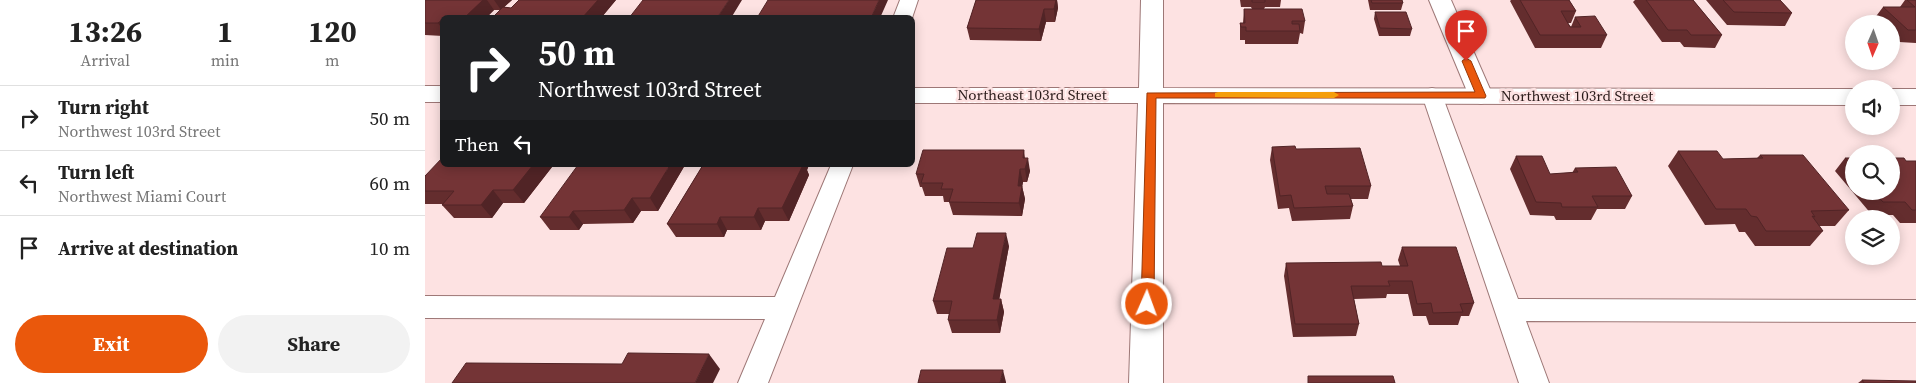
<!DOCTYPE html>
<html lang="en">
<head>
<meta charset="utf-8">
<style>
	:root { --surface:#fff; --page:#f2f2f2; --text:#222; --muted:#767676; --line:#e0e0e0; --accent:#ea580c }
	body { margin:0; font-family:"Source Serif 4",serif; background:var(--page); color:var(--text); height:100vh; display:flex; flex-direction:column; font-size:19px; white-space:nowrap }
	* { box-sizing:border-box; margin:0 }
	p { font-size:16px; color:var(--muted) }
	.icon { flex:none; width:28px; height:28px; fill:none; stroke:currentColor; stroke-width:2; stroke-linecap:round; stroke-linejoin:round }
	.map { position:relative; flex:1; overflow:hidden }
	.details { display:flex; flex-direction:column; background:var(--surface); width:425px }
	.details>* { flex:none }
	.guide { position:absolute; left:15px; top:15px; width:475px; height:152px; border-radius:8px; box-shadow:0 2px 12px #0003; background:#202124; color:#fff; overflow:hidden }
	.needle { width:32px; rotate:182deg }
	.fabs { position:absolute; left:1420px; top:15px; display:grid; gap:10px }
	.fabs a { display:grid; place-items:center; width:55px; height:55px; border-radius:50%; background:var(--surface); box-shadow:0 2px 12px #0003; font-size:25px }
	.pin { position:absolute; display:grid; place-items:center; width:42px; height:42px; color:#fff; margin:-51px -21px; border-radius:50% 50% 50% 0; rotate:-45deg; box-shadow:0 0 5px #0007 }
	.pin .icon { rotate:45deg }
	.me { position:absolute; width:55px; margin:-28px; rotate:2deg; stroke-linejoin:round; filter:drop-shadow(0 0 4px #0008) }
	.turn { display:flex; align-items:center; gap:18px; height:105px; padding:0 15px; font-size:22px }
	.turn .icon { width:65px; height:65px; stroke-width:2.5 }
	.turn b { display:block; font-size:35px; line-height:42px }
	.then { display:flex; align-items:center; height:48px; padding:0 15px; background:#0003; gap:10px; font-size:19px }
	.eta { display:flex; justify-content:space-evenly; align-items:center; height:85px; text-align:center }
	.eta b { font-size:30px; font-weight:700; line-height:35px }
	.button { display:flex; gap:10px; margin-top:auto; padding:10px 15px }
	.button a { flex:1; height:58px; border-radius:30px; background:var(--accent); color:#fff; font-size:20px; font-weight:700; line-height:58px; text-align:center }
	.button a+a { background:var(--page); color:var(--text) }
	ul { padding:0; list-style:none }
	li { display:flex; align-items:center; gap:15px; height:65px; padding:0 15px; border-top:1px solid var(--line) }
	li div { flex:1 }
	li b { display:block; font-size:19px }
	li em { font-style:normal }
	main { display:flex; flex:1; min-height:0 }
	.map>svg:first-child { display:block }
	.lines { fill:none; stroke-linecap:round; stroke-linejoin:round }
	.lane-casing { stroke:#9d7776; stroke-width:2 }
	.street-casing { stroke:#9d7776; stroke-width:2 }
	.secondary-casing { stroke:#9d7776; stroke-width:2 }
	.lane { fill:#fff; fill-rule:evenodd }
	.street { fill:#fff; fill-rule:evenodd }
	.secondary { fill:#fff; fill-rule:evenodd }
	.wall { fill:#642d2e }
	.shaded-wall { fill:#512426 }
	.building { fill:#743436; stroke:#512426 }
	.route { fill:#ea580c; stroke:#983908 }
	.slow { fill:#f59e0b }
	.labels { text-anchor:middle; stroke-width:5; stroke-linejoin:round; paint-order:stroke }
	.street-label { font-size:15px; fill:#2a1b1a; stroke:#fde2e2 }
</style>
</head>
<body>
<main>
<section class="details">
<div class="eta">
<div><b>13:26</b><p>Arrival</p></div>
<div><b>1</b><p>min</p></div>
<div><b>120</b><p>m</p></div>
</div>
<ul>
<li><svg class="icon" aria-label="right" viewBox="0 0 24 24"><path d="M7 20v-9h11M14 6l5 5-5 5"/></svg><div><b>Turn right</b><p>Northwest 103rd Street</p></div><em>50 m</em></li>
<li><svg class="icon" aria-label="left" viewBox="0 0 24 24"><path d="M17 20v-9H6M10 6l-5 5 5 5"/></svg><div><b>Turn left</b><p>Northwest Miami Court</p></div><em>60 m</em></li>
<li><svg class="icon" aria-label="arrive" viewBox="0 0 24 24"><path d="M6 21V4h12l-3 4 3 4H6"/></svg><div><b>Arrive at destination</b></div><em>10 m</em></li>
</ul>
<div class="button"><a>Exit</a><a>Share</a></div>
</section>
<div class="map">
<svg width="1491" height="383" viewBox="0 0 1491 383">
	<rect width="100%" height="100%" fill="#fde2e2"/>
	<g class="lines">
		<defs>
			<path id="lane" d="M475 0H493L487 18H468Z
				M1007 88 1014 90 1017 95 1093 299 1491 300V322L1101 321 1124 383H1094L997 95 1000 90Z
				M406 165H428L343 383H313L340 319 0 318V296L350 297Z"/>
			<path id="street" d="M1004 0H1026L1068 96 1065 101 1056 104 1047 101 1044 96Z"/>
			<path id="secondary" d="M716 0H738V88L1429 89V105L738 103V383H704L713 103H488V88H714Z
				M0 86H18V102H0Z
				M1466 89H1491V105H1466Z"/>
		</defs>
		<!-- lane casing -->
		<use href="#lane" class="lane-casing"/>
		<!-- street casing -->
		<use href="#street" class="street-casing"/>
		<!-- secondary casing -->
		<use href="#secondary" class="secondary-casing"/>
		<!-- lane -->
		<use href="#lane" class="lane"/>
		<!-- street -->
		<use href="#street" class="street"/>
		<!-- secondary -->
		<use href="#secondary" class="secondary"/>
	</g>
	<!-- wall -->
	<path class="wall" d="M0 0H87L79 7 86 8 94 0H191L176 18H67L75 10H69L61 18H18V36L0 35Z
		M551 0H632L633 8 630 22H621L616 41 545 40 542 28Z
		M815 0H856L855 7H840L839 9 880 21 878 34 875 33 873 44H820V40H815V23H818L819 9H827L826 7H816Z
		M943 0H977L978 3 976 10H945Z
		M1086 0H1144L1151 11 1146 23H1143L1146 27 1150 17 1182 35 1176 48H1110L1085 1Z
		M1210 0H1268L1297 35 1290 48 1259 47 1255 42H1237L1208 2Z
		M1281 0H1355L1367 13 1360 26 1302 25Z
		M1480 0H1491V43L1474 42 1466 35V24H1454L1449 19 1458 7H1475Z
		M950 12 987 29 985 36H954L949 19Z
		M847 147 871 149 946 186 943 199H926L928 206 925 219 867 221 864 208 853 209 845 160Z
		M599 150 600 158 605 171 602 182H598L597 186 600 199 597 216 528 215 524 202H519L518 196H500L497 187H495L491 174Z
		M1253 151 1298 159 1332 158 1335 155 1424 210 1410 226H1394L1398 231 1385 246H1330L1320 232H1314L1310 224 1280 225 1243 166Z
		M1091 156 1125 174 1147 173 1150 168 1207 196 1200 209H1172L1166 220H1131L1129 216 1105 215 1085 169Z
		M1420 158H1429V191H1466L1481 161H1491V223H1475L1468 215H1447L1410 171Z
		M18 165H125L127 167 99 203H78L67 218H29L17 205 18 204H0V176Z
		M260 165 233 211H216L208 223 158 224 154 230H125L115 217Z
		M278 165H384L382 170 384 175 364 221H340L336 230H302L299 237H251L242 224Z
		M584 246 574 299H576L579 312 575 333H527L523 320 524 314H512L508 301 548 248Z
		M977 247 1049 303 1044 316H1036L1033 325H1004L1001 316H988L983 294H962L961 298 929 299 934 324 931 336 868 337 859 276 861 263 957 266H975L973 260Z
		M1437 380 1491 383H1433Z"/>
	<!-- shaded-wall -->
	<path class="shaded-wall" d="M58 0H62L69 10 61 18H39Z
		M69 0H87L76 10Z
		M173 0H191L176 18H157Z
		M304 0H317L306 18H292Z
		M454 0H463L455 18H446Z
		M631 0H632L633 8 630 22 629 9Z
		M619 9 621 22 616 41 614 29Z
		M18 19V30L13 23Z
		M603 158 605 171 602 182 600 169Z
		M108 165H125L127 167 99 203 88 190Z
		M245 165H260L233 211 225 198Z
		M375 165H384L382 170 384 175 364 221 357 208Z
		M595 169 598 182 596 195 597 186 600 199 597 216 594 203 593 186Z
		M68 190 78 203 67 218 56 205Z
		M207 198 216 211 208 223 199 210Z
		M333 208 340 221 336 230 329 217Z
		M148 211 158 224 154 230 144 217Z
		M295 217 302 230 299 237 292 224Z
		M581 233 584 246 572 312 568 299Z
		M576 299 579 312 575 333 572 320Z
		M284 354 295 369 288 383H270Z
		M578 370 581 382V383H575Z"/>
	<!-- building -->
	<path class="building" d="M0 0H58L39 18H18V19L13 23H0Z
		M94 0H173L157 18H67L78 7 86 8Z
		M218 0H304L292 18H204Z
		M343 0H454L446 18H332Z
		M551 0H631L629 9H619L614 29 542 28Z
		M827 0H840V2H827Z
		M946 0H977L978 3H947Z
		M1095 0H1144L1151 11H1136L1145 27H1156L1150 17 1170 16 1182 35H1115Z
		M1221 0H1268L1297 35H1266L1262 30H1243Z
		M1298 0H1355L1367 13 1309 12Z
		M1482 0H1491V30H1483L1458 7H1490Z
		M819 9H877L880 21H867V24H874L875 31H821V27H816L815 23H820Z
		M950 12H981L987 29 955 28Z
		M870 146 871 149 935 148 946 186H900L902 194H924L928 206 869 208 866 195 855 196 847 147Z
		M498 150H599L598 158H603L600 169H595L593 186H597L594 203 524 202 528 189H516L518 183H496L499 174H491Z
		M1253 151H1292L1298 159 1338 158 1335 155H1378L1424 210 1386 211 1390 217 1387 216 1398 231H1341L1332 217 1326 216 1321 209H1291Z
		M1091 156H1117L1125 174 1153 172 1150 168 1191 167 1207 196H1167L1173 207H1137L1136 203 1111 202Z
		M18 157V165H108L88 190H68L56 205H17L29 191H0V176Z
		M1420 158H1429V168Z
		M1466 158H1479L1481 161H1491V210H1487L1480 202H1458L1448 191H1466Z
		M153 165H245L225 198H207L199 210 148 211 144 217H115Z
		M278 165H378L357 208H333L329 217H295L292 224H242Z
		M552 233H581L568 299H576L572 320H523L527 301H508L522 248H548Z
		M977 247H1031L1049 303 1035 304 1038 312 1008 313 1006 303 992 304 987 281H963L965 286H926L934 324H870L861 263 956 262 957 266H983Z
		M203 353 284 354 270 383H27L41 363 197 364Z
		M496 370H578L575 383H493Z
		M883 376H968L970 383H883Z
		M1437 380 1491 381V383H1439Z"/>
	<!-- route -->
	<path class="route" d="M1041 58 1046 61 1061 96 1060 98H731L729 304 727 307 722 309 718 307 716 304 722 93 1050 92 1037 61Z"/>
	<!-- slow -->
	<path class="slow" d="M793 92H909L914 95 909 98 790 97V93Z"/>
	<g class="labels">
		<!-- street labels -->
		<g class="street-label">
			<text x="607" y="100">Northeast 103rd Street</text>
			<text x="1152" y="101">Northwest 103rd Street</text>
		</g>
	</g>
</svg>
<div class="fabs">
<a><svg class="needle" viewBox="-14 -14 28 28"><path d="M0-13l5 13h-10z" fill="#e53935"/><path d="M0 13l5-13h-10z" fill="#767676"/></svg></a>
<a><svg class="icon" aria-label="sound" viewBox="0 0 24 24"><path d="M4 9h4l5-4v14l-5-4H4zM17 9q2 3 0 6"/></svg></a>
<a><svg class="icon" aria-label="search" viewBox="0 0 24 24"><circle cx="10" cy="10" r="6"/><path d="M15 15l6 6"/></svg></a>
<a><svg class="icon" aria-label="layers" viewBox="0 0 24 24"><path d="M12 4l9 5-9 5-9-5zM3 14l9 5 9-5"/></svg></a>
</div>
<div class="pin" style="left:1041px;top:61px;background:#d93025"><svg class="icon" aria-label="arrive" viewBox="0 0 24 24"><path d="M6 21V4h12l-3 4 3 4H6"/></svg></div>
<svg class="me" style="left:722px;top:304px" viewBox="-20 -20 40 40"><circle r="17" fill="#ea580c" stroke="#fff" stroke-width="3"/><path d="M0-11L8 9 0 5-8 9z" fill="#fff"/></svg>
<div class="guide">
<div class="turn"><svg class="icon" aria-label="right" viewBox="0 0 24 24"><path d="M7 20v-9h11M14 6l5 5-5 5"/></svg><div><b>50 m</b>Northwest 103rd Street</div></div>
<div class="then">Then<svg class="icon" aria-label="left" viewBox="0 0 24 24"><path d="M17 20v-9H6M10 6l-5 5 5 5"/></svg></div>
</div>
</div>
</main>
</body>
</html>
